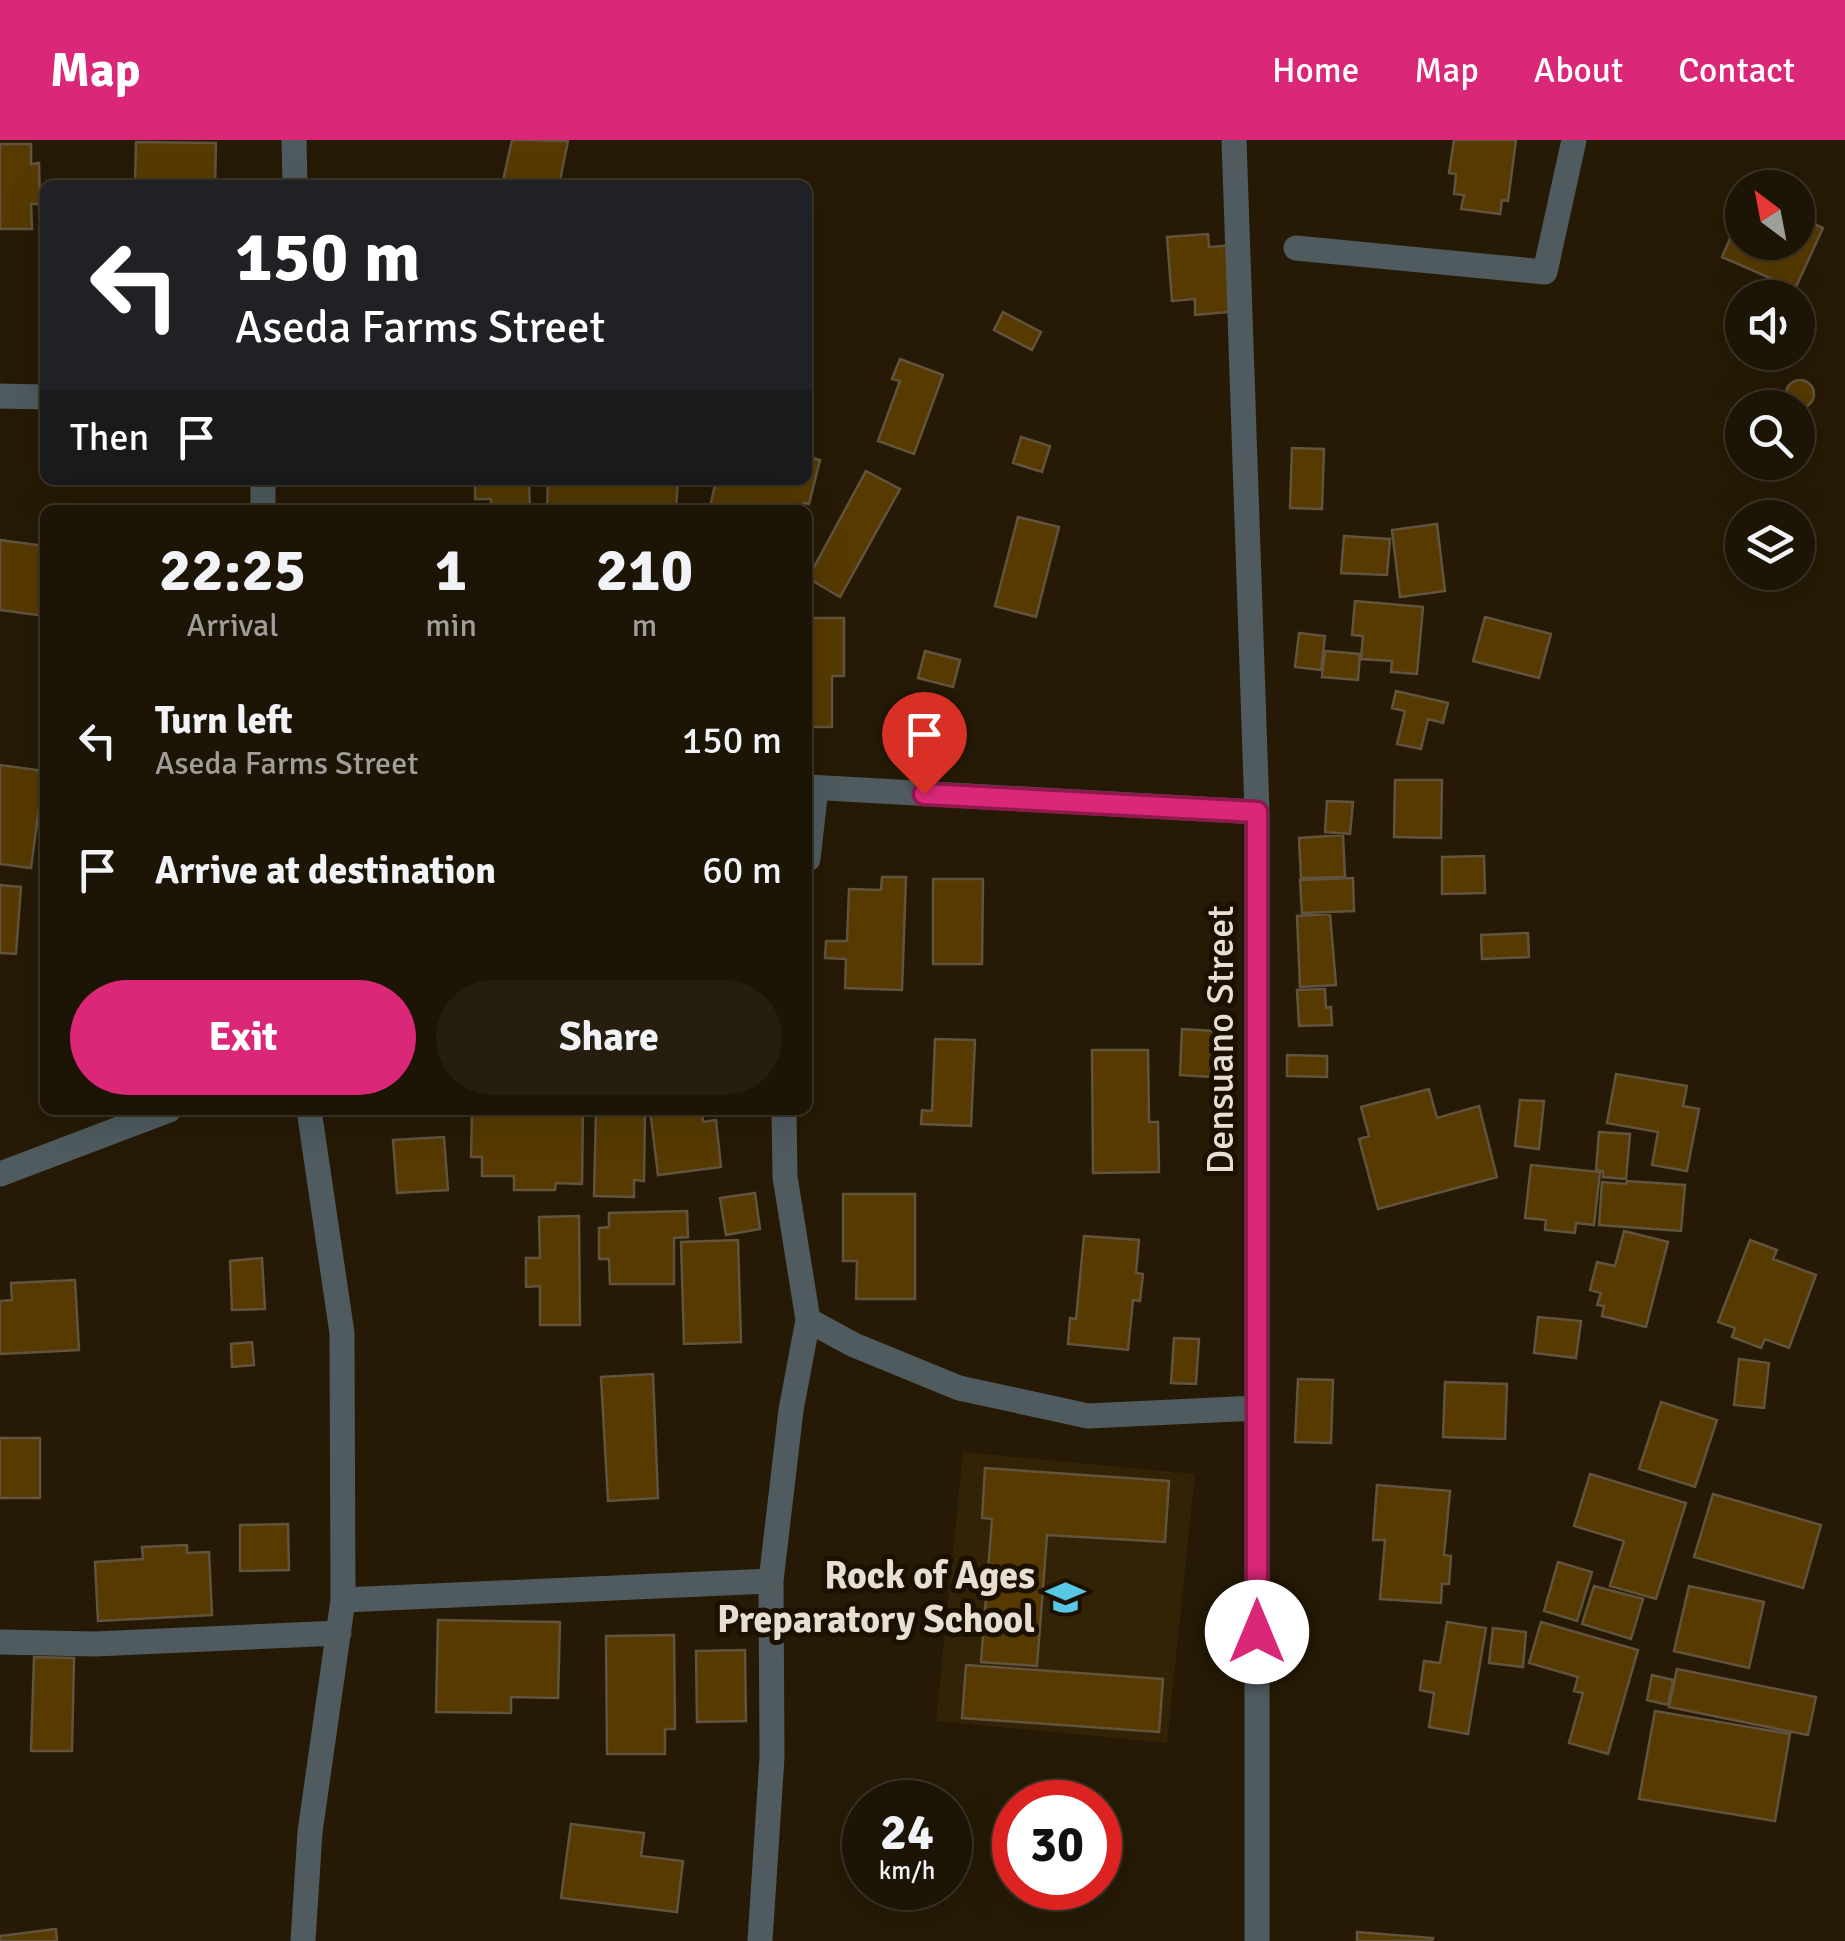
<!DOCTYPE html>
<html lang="en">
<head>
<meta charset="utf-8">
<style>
	:root { --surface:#1c1404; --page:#251d0e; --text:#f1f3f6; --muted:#a09e9a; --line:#3a3326; --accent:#db2777 }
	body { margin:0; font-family:Signika,sans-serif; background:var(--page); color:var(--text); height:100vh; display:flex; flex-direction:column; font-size:38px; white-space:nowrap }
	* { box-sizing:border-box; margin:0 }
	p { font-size:32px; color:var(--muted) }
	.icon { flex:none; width:55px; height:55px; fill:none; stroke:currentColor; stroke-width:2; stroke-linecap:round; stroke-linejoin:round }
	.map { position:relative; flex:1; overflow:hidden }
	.side { position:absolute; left:40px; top:365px; width:772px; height:610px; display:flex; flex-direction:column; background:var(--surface); border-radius:15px; box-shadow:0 10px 40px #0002,0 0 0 2px var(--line) }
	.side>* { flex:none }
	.banner { position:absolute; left:40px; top:40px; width:772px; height:305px; border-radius:15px; box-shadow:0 10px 40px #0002,0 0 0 2px var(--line); background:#202124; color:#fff; overflow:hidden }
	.needle { width:65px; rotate:328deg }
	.tools { position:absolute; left:1725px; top:30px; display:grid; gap:20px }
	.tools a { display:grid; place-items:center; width:90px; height:90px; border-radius:50%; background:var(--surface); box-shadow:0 10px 40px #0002,0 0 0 2px var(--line); font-size:50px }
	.speed { position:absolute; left:842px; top:1640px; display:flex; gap:20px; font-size:50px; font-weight:700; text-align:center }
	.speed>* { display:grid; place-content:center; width:130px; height:130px; border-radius:50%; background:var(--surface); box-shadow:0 10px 40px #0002,0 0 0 2px var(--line); line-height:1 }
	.speed small { font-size:25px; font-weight:400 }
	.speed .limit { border:15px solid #d22; background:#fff; color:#111 }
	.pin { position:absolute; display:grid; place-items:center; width:85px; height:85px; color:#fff; margin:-102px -42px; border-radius:50% 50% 50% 0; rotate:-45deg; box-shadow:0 0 10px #0007 }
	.pin .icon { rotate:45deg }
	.me { position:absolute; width:110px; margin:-55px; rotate:0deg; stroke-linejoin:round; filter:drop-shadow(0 0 8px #0008) }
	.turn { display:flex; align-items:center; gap:35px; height:210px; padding:0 30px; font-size:45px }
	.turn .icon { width:130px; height:130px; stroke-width:2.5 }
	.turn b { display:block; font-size:70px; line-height:85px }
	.then { display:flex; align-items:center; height:95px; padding:0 30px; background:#0003; gap:20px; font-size:38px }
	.eta { display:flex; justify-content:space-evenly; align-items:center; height:170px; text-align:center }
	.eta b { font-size:60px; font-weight:700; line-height:70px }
	.action { display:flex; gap:20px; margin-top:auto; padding:20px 30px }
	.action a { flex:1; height:115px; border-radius:60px; background:var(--accent); color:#fff; font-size:40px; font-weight:700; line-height:115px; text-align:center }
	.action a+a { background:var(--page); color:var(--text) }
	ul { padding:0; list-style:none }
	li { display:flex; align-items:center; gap:30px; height:130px; padding:0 30px }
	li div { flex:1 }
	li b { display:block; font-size:38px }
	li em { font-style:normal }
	header { display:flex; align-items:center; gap:60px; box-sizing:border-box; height:140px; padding:0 50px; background:var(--accent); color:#fff }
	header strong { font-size:48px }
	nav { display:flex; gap:55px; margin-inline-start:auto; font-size:35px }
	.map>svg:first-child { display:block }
	.built { fill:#322307 }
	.building { fill:#563a00; stroke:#61533e; stroke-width:2.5 }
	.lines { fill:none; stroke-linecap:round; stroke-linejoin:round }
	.minor { stroke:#4f5b5f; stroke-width:25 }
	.route-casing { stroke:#8e194d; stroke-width:25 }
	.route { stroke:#db2777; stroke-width:18 }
	.labels { text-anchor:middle; stroke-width:10; stroke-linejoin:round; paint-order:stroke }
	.street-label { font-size:38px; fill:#e7dfd3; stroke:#1c1101 }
	.poi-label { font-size:38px; font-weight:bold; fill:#e7dfd3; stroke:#1c1101; text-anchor:end }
</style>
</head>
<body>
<header>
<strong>Map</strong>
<nav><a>Home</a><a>Map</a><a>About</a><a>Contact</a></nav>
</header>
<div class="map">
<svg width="1845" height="1801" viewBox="0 0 1845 1801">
	<rect width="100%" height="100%" fill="#261a06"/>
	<!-- built -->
	<path class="built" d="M963 1312 1195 1334 1167 1603 936 1581Z"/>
	<!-- building -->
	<path class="building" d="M512 0 568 1 559 45H502Z
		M1454 0H1516L1508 61 1502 60 1500 74 1461 69 1464 55 1454 54 1456 34 1449 33Z
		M136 2 216 3 215 45H135Z
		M0 4H31V24L39 23 40 64H31L32 89H0Z
		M1742 71V102H1798V77L1823 88 1795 149 1722 117Z
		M1208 94 1209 107 1234 105 1239 171 1195 175V159L1172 161 1167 97Z
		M1003 172 1041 192 1032 210 994 190Z
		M900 219 943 235 914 314 878 301 900 241 892 239Z
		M1786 254a14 14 0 1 1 28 0a14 14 0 1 1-28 0Z
		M1021 297 1050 306 1042 332 1013 323Z
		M1292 308 1324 309 1322 369 1290 368Z
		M808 317 820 320 809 364 804 363 802 370H716L710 367 716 340H808Z
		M866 331 900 349 840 457 808 438Z
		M475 340H529L530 370H491V359H475Z
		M548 340H678L676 370H547Z
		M1018 377 1059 387 1036 477 995 466Z
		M1437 384 1445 451 1400 457 1392 390Z
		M1344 396 1390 399 1387 435 1341 433Z
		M0 400 45 406V476L0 470Z
		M1355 461 1423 467 1417 534 1391 532 1392 521 1361 519 1363 496 1352 495Z
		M1485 477 1551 494 1539 538 1473 521Z
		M808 478H844V536H832V587H808Z
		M1299 493 1325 496 1321 530 1295 527Z
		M925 511 960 520 953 547 918 538Z
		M1325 511 1360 514 1358 540 1322 537Z
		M1396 551 1448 563 1443 583 1428 579 1421 609 1397 604 1405 571 1392 568Z
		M0 625 44 631 31 728 0 724Z
		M1395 640H1442L1441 698 1394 697Z
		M1327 661 1353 662 1350 694 1325 692Z
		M1343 695 1345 737 1301 738 1299 698Z
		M1484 716 1485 753 1442 754V717Z
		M882 737H906L902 850 845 848 846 819 825 818 826 801H847L849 749 881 750Z
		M1353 738 1354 771 1302 773 1300 740Z
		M933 739H983L982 824H933Z
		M0 745 21 747 16 814 0 813Z
		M1330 774 1336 845 1300 847 1297 776Z
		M1528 793 1529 817 1482 819 1481 795Z
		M1325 849 1326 868 1331 867 1332 885 1299 886 1297 850Z
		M1182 889 1214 891 1212 937 1180 935Z
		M935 899 975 900 971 986 921 984 922 970 932 971Z
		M1092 910H1148L1149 982H1158L1159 1032 1093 1033Z
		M1287 915 1327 916V937L1287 936Z
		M1616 934 1687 946 1683 966 1699 969 1687 1031 1652 1025 1658 992 1607 983Z
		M1429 949 1437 978 1479 966 1497 1037 1378 1069 1359 999 1369 996 1361 967Z
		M1520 960 1544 961 1539 1009 1515 1006Z
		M472 970H583L582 1044 556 1043 555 1050H514V1036H482V1017H471Z
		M596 970H645L644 1041 634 1040V1057L594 1056Z
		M650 970H702L703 982 716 980 721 1027 658 1035Z
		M1599 992 1630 994 1626 1039 1603 1037V1031L1596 1030Z
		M444 997 448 1050 397 1053 393 1000Z
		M1531 1025 1600 1032 1594 1085 1576 1083 1575 1093 1545 1090 1546 1080 1525 1078Z
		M1627 1041 1685 1045 1681 1091 1599 1085 1602 1042 1626 1044Z
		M755 1053 760 1089 726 1095 720 1058Z
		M843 1054H915V1159H856L857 1121H843Z
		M687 1071 688 1097 674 1098V1144H610L609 1119H599V1088L609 1087V1073Z
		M579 1076 580 1185H540V1146L526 1147V1118H540L539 1077Z
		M1624 1091 1668 1102 1646 1187 1602 1176 1604 1166 1597 1165 1601 1153 1590 1150 1597 1122 1615 1126Z
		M1084 1096 1139 1100 1136 1133 1143 1134 1140 1161 1133 1160 1128 1210 1068 1204 1070 1178 1076 1179Z
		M738 1100 741 1202 684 1204 681 1102Z
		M1750 1100 1777 1110 1773 1119 1816 1135 1789 1208 1765 1199 1761 1208 1732 1197 1735 1188 1718 1182Z
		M262 1118 265 1169 232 1170 230 1121Z
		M75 1140 79 1210 0 1214V1161L12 1160 11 1143Z
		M1538 1177 1581 1181 1576 1218 1534 1213Z
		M1174 1198 1199 1199 1196 1244 1171 1243Z
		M252 1202 254 1225 232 1227 231 1204Z
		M1739 1219 1769 1223 1764 1268 1734 1265Z
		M653 1234 658 1358 608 1361 601 1237Z
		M1298 1239 1333 1240 1331 1303 1295 1302Z
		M1445 1242 1507 1244 1505 1299 1443 1297Z
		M1661 1262 1717 1280 1695 1347 1639 1329Z
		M0 1298H40V1358H0Z
		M985 1328 1169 1341 1165 1402 1047 1395 1037 1526 981 1522 992 1379 982 1378Z
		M1590 1334 1686 1363 1656 1459 1610 1446 1624 1401 1574 1386Z
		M1377 1345 1450 1351 1444 1415 1451 1416 1449 1444H1442L1441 1463 1380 1459 1385 1400H1373Z
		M1713 1354 1821 1385 1803 1448 1694 1417Z
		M288 1384 289 1430 240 1431V1385Z
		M187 1405V1413L209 1412 212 1475 98 1481 95 1422 143 1419 142 1407Z
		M1558 1422 1592 1432 1577 1481 1544 1471Z
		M1594 1446 1643 1459 1631 1499 1582 1484Z
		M1689 1446 1764 1462 1749 1528 1674 1511Z
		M438 1480 560 1482 558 1558 511 1557V1573L436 1572Z
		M1447 1482 1486 1488 1468 1594 1429 1587 1434 1553 1420 1550 1424 1521 1440 1523Z
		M1541 1482 1638 1510 1608 1614 1569 1603 1583 1553 1574 1551 1578 1537 1529 1523Z
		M1493 1488 1526 1492 1523 1527 1489 1523Z
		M674 1495 675 1589H665V1614H607L606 1496Z
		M745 1510 746 1581 697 1582 696 1511Z
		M34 1517 74 1518 72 1611H31Z
		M966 1525 1163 1539 1159 1592 962 1578Z
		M1677 1529 1816 1557 1808 1595 1669 1567Z
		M1652 1535 1673 1540 1668 1565 1647 1560Z
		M1655 1571 1790 1594 1775 1681 1639 1659Z
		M571 1684 644 1693 641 1716 683 1721 677 1772 561 1758Z
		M56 1789 57 1801H0V1796Z
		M1357 1792 1433 1798 1432 1801H1357Z"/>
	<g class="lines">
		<!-- minor -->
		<path class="minor" d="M294 0 295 45
			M1234 0 1257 672V1801
			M1296 108 1545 132 1574 0
			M0 256 45 257
			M263 340V370
			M808 647 1257 672
			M808 719 816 648
			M784 970 785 1037 808 1180 854 1205 959 1248 1088 1276 1257 1268
			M0 1034 169 970
			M343 1460 771 1441
			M0 1502 95 1504 339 1493
			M303 1801 310 1692 343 1460 342 1193 309 970
			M760 1801 772 1617 771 1441 791 1270 808 1180"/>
	</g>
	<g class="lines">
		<defs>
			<path id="route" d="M924 654 1257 672V1492"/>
		</defs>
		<!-- route casing -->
		<use href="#route" class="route-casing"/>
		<!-- route -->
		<use href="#route" class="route"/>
	</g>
	<!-- icons -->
	<defs>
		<symbol id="school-bare" viewBox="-9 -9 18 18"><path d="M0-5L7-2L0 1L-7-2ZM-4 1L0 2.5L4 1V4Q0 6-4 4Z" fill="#59c8e4" stroke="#1c1101" stroke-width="2.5" paint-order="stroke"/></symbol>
	</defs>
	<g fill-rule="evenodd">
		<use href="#school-bare" x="1038" y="1430" width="55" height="55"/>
	</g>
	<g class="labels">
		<!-- street labels -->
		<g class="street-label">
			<text transform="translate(1220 900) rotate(-90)" y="13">Densuano Street</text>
		</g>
		<!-- poi labels -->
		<g class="poi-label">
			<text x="1035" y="1448">Rock of Ages<tspan x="1035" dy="44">Preparatory School</tspan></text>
		</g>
	</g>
</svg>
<div class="tools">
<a><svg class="needle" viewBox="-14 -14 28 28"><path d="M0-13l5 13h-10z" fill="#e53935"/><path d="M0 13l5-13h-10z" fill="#a09e9a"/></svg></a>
<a><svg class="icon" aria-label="sound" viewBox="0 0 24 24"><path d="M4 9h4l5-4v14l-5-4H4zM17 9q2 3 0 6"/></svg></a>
<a><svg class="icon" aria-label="search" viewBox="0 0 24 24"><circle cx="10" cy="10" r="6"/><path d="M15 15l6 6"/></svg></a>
<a><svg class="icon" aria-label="layers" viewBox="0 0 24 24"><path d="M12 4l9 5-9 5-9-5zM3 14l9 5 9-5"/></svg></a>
</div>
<div class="speed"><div>24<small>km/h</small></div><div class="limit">30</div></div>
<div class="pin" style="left:924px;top:654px;background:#d93025"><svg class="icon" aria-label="arrive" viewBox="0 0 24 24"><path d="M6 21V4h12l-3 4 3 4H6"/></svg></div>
<svg class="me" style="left:1257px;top:1492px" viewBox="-20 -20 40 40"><circle r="19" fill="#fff"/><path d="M0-13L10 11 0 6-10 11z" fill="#db2777"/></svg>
<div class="banner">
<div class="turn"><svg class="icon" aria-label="left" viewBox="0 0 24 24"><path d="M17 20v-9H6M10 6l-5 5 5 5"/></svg><div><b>150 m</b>Aseda Farms Street</div></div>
<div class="then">Then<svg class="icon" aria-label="arrive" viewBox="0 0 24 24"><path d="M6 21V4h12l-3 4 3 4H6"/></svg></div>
</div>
<section class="side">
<div class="eta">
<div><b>22:25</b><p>Arrival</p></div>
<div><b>1</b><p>min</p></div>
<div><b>210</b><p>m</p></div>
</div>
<ul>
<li><svg class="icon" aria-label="left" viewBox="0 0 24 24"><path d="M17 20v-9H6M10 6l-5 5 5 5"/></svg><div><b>Turn left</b><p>Aseda Farms Street</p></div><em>150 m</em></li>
<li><svg class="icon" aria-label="arrive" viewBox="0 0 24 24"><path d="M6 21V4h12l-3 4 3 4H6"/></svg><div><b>Arrive at destination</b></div><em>60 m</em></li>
</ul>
<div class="action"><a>Exit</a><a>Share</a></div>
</section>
</div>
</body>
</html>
